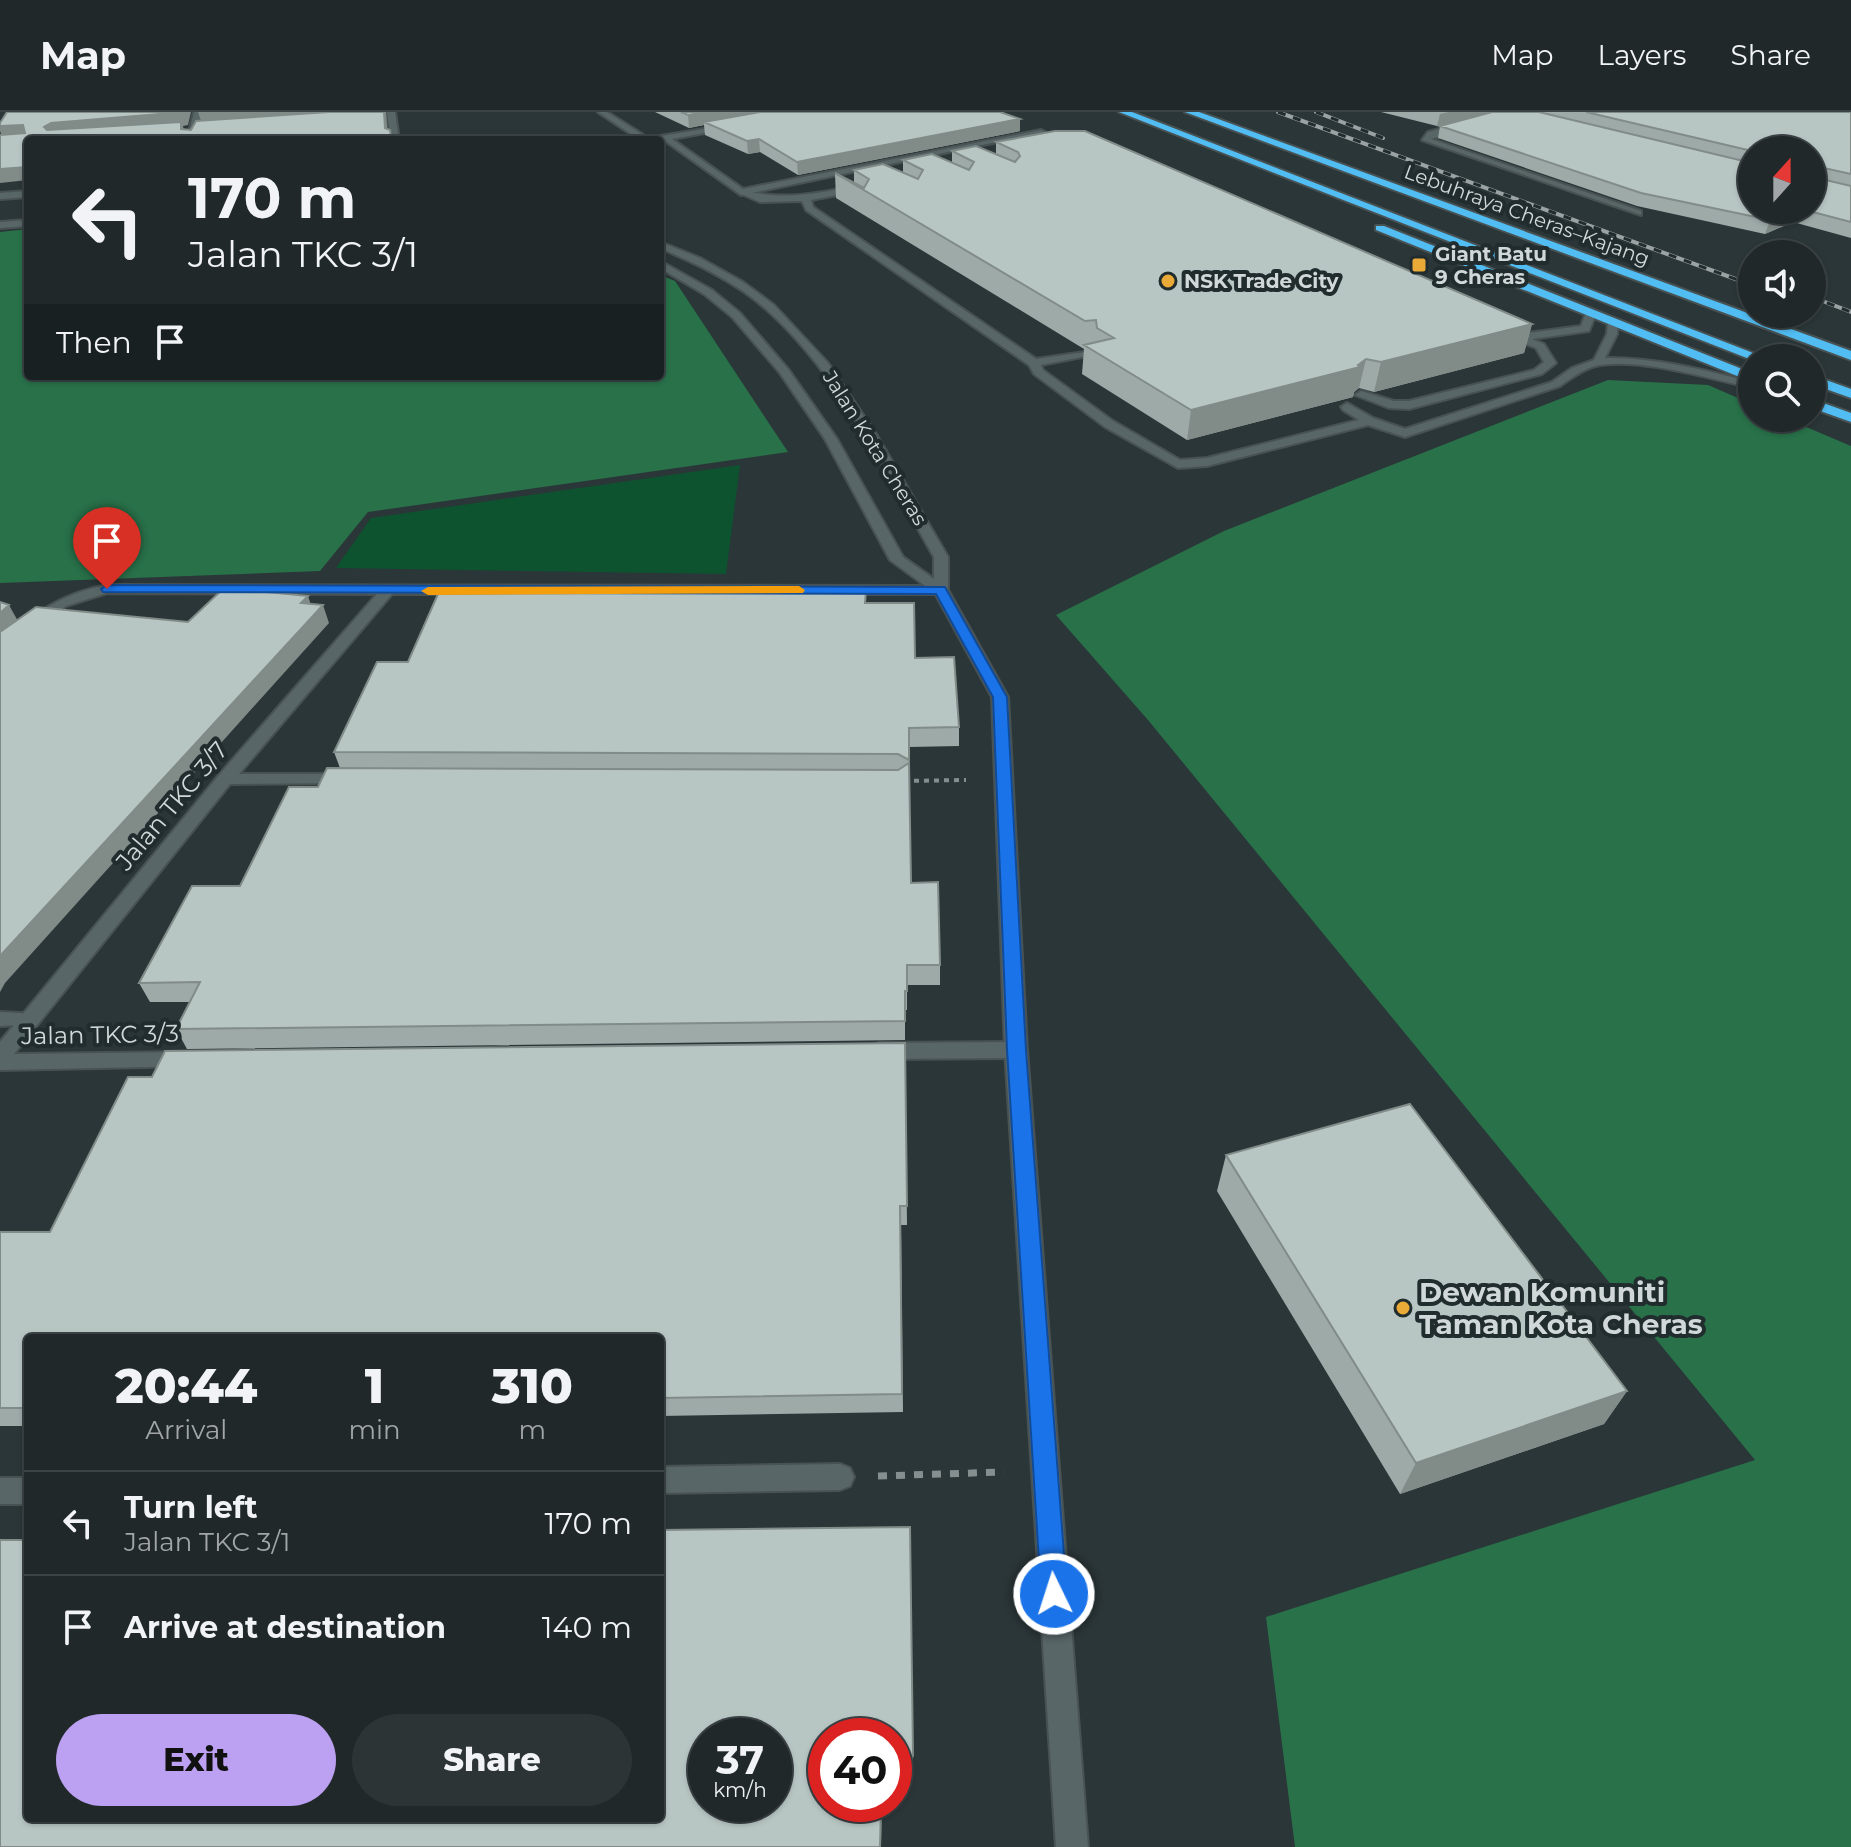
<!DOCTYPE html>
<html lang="en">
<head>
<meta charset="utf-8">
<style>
	:root { --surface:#20282a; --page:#2d3436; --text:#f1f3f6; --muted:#a2a6a8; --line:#3d4447; --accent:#bca0f2 }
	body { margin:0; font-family:Montserrat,sans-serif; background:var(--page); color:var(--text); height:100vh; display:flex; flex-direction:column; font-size:30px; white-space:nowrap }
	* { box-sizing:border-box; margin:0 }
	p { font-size:26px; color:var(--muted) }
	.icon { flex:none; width:44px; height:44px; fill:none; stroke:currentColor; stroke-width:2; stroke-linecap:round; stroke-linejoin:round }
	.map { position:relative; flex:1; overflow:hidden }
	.sheet { position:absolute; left:24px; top:1222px; width:640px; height:488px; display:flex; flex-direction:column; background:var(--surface); border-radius:8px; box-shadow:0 2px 6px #0004,0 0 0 2px var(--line) }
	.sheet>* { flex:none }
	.guide { position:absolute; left:24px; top:24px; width:640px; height:244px; border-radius:8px; box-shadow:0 2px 6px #0004,0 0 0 2px var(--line); background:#20282a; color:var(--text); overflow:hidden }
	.needle { width:52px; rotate:21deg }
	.controls { position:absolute; left:1738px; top:24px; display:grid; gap:16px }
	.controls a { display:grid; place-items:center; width:88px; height:88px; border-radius:50%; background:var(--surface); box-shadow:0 2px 6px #0004,0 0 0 2px var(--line); font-size:40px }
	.speed { position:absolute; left:688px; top:1606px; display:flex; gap:16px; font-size:40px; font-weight:700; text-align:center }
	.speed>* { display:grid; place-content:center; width:104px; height:104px; border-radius:50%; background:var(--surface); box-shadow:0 2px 6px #0004,0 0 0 2px var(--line); line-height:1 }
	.speed small { font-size:20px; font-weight:400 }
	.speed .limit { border:12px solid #d22; background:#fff; color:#111 }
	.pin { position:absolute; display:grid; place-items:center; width:68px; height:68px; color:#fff; margin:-82px -34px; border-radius:50% 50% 50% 0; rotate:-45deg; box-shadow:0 0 8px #0007 }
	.pin .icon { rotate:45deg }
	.me { position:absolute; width:88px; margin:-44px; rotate:356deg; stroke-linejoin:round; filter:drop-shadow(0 0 6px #0008) }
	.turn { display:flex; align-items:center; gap:28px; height:168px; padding:0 32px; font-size:36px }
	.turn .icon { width:104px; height:104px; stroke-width:2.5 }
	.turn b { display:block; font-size:56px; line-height:68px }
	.then { display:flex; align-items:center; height:76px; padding:0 32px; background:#0003; gap:16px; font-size:30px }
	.eta { display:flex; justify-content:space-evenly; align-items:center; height:136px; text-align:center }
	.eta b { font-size:48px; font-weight:800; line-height:56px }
	.action { display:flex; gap:16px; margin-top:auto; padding:16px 32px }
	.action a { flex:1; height:92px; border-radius:48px; background:var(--accent); color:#111; font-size:32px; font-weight:800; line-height:92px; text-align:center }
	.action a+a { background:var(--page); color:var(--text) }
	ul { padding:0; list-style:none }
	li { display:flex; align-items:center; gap:24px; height:104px; padding:0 32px; border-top:2px solid var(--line) }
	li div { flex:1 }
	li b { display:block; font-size:30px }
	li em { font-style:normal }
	header { display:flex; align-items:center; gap:48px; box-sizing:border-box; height:112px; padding:0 40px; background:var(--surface); border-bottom:2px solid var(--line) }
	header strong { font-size:38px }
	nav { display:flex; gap:44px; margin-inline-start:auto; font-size:28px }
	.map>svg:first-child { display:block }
	.green { fill:#0d5330 }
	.forest { fill:#287149 }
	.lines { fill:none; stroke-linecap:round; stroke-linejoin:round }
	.lane-casing { stroke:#485253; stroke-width:4 }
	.street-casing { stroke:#485253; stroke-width:4 }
	.secondary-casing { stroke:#485253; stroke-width:4 }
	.highway-casing { stroke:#485253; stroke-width:4 }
	.path-far1 { stroke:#868f90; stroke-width:4; stroke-dasharray:5 5; stroke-linecap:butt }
	.path { stroke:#868f90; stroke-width:7; stroke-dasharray:9 9; stroke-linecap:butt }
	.lane { fill:#596668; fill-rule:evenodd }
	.street { fill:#596668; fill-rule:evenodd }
	.secondary { fill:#596668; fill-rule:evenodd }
	.highway { fill:#51bdf3; fill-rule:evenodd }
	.rail-casing { stroke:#9aa2a3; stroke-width:4 }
	.rail { stroke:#212c2e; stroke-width:3; stroke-dasharray:8; stroke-linecap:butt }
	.wall { fill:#9eaaa8; fill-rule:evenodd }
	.shaded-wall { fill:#818b88 }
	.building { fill:#b8c6c3; stroke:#818b88; stroke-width:2; fill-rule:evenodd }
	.route { fill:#1a73e8; stroke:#114b97; stroke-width:2 }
	.slow { fill:#f59e0b }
	.poi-dot { fill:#eaaa38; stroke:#212c2e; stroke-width:3 }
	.labels { text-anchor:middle; stroke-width:8; stroke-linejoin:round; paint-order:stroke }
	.far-street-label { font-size:20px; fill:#d1d8d9; stroke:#212c2e }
	.far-poi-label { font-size:20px; font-weight:bold; fill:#d1d8d9; stroke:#212c2e; text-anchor:start }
	.street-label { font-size:24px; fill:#d1d8d9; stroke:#212c2e }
	.near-poi-label { font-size:28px; font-weight:bold; fill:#d1d8d9; stroke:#212c2e; text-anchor:start }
</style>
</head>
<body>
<header>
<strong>Map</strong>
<nav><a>Map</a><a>Layers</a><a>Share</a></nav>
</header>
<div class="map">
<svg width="1851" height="1735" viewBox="0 0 1851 1735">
	<rect width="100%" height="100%" fill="#2b3638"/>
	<!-- green -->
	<path class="green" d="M740 353 726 462 336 456 371 406Z"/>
	<!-- forest -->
	<path class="forest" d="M28 117V264H660V163L675 169 788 340 368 400 320 459 0 471V120Z
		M1608 268 1708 273 1752 292V306H1785L1851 334V1735H1295L1266 1505 1755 1348 1148 608 1056 503 1224 419Z"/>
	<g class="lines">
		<defs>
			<path id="lane" d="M194 0H202L195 28H187Z
				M387 0H395L399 28H391Z
				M860 73 863 78 811 88 813 95 1036 247 1092 239V243L1041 253 1043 258 1113 309 1180 348 1207 346 1359 308 1343 298 1341 295 1347 291 1373 306 1405 317 1552 270 1572 256 1594 248 1607 222 1608 210 1613 207 1618 210 1617 222 1605 246C1655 245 1704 258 1752 270V276C1712 267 1631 243 1592 255 1580 259 1570 267 1560 274L1405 325 1368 313 1207 354 1178 356 1105 315 1034 262 1029 253 806 98 802 89 760 90 737 80 741 77C781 90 819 81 860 73Z
				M1591 198 1596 201 1589 219 1532 227 1544 232 1556 251 1542 262 1409 297 1389 296 1355 283 1361 279 1394 289H1409L1534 258 1544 250 1536 236 1498 221V217L1520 222 1581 214 1586 201Z
				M0 900 36 902 39 907 36 912 0 914Z"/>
			<path id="street" d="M598 0H607L648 26 735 12 732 16 672 27 743 77 1041 18 1045 20 741 83 664 28H640Z
				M1505 0H1518L1431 27 1641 99V103L1422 28 1428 20Z
				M28 79V85L0 87V81Z
				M107 473 941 474 948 478 941 482H392L239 662H346L355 667 352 671 230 672 14 942 188 940 195 942 199 948 195 954 0 958V930L219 663 377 482 107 481 66 494 0 543V530C34 501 63 481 107 473Z
				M1016 930 1023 932 1027 938 1023 944 1016 946 880 947 873 945 869 939 873 933 880 931Z
				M840 1352 850 1356 854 1365 850 1374 840 1378 660 1381V1355Z
				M0 1366H28V1392H0Z"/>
			<path id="secondary" d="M28 108V114L0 116V110Z
				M660 130 700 146 743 170 774 193 828 251 876 322 948 445V478L1008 585 1027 938 1088 1735H1056L1005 938 992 585 935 481 890 448 825 327 780 261 732 205 704 182 660 156V149L712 178 740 201 788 257 837 327 903 445 934 467V445C885 360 841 264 766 197 736 170 697 152 660 136Z"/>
			<path id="highway" d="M1119 0H1132L1766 246 1752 248Z
				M1185 0H1199L1851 239V248Z
				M1376 114H1384L1752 261V270L1376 118Z
				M1812 263 1851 277V286L1812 272Z
				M1812 287 1851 301V310L1812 296Z"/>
		</defs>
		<!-- lane casing -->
		<use href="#lane" class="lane-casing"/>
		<!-- street casing -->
		<use href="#street" class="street-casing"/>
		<!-- secondary casing -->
		<use href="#secondary" class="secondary-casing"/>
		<!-- highway casing -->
		<use href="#highway" class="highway-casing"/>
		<!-- path-far1 -->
		<path class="path-far1" d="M904 669 966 668"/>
		<!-- path -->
		<path class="path" d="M878 1364 1004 1360"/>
		<!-- lane -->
		<use href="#lane" class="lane"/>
		<!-- street -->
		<use href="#street" class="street"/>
		<!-- secondary -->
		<use href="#secondary" class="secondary"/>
		<!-- highway -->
		<use href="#highway" class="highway"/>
		<defs>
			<path id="rail" d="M1278 0 1752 173
				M1316 0 1383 26
				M1812 185 1851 200"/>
		</defs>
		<!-- rail casing -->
		<use href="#rail" class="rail-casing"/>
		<!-- rail -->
		<use href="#rail" class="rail"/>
	</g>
	<!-- wall -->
	<path class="wall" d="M655 0H1000L1020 19 798 63 760 40 748 42 705 23 704 13 689 16Z
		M1381 0H1851V126L1793 110 1765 122 1637 94 1438 26 1440 14H1437ZM1752 38H1812V98H1752Z
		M996 30 1532 212 1524 241 1374 280 1359 276 1354 280 1353 285 1187 328 1082 262 1084 237 836 86 835 62 854 71V58L903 60V48L952 51V39L996 42Z
		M866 491 915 546 959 615V634L909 635 911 771 940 853V873H907V898H905V928L187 937 176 917 190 890H150L139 871 240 774 318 675 340 656 334 640 408 550Z
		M905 931 907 1113H901L903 1300 660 1304V1226H28V1314H0V1120H50L152 965Z
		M1226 1043 1627 1279 1604 1312 1400 1382 1217 1079Z
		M910 1415 913 1657 894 1658V1624L0 1735Z"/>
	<!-- shaded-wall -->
	<path class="shaded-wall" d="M184 0H191L188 13 183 14 185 22 49 27 44 15 51 11Z
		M198 0H353L202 12Z
		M384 0H386L388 25 390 18 392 28H354Z
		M706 0H775L704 10V13L689 16 688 3Z
		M1449 0H1493L1437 14 1440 2Z
		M1020 7V19L798 63 797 50Z
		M23 13 28 25 3 27 0 19V14Z
		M759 27 760 40 748 42 747 29Z
		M28 55V68L0 71V57Z
		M1794 98H1798L1793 110 1765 122 1770 108Z
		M1532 212 1524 241 1374 280 1381 250Z
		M1366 247 1359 276 1354 280 1353 285 1187 328 1191 298 1358 253Z
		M308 484 314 502 301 491Z
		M9 493 19 511 0 527V501Z
		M323 493 329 511 5 871 0 880V844Z
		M1627 1279 1604 1312 1400 1382 1416 1351Z
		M881 1692H882L881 1735H880Z"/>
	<!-- building -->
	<path class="building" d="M7 0H184L51 11 44 15 47 18 181 10V17L191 18 196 9 329 0H384L385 16 390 18 391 25 354 28H28V55L0 57V23L25 21 23 13 0 14V11Z
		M681 0H706L688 3Z
		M760 0H1000L1020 7 797 50 759 27 747 29 704 10Z
		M1492 0H1539L1752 51V98H1794L1770 108 1641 81 1440 14Z
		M1586 0H1851V62L1815 54 1817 66 1851 74V110L1805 98H1812V38L1752 39Z
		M1055 19H1085L1532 212 1381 250 1366 247 1358 253 1360 255 1191 298 1084 233 1114 226 1097 216 1096 208 1085 209 835 61 864 76 869 67 854 58 883 52 918 67 923 58 903 48 932 42 969 58 974 50 952 39 976 34 1015 50 1020 44 1018 40 996 30Z
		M224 476 308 484 301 491 323 493 0 844V520L36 495 188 510Z
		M866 479 865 491H914L915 546 954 545 959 615 909 616V648L898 642 334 640 377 550H408L438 482Z
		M0 490 9 493 0 501Z
		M909 651 911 771 938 770 940 853H907V879H905V909L176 917 200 870 139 871 192 774H240L289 675H318L327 656 898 658Z
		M905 931 907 1094H900L902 1282 660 1286V1226H28V1296H0V1120H50L128 965H152L165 939Z
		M1410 992 1627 1279 1416 1351 1226 1043Z
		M910 1415 913 1644H894V1624H826V1692H881L880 1735H0V1428H28V1706H660V1418ZM706 1624H774V1692H706Z"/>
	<!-- route -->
	<path class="route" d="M107 473 945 475 1007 585 1026 938 1067 1482 1063 1491 1054 1495 1045 1491 1041 1482 1007 938 993 585 936 482 103 480 101 477Z"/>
	<!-- slow -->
	<path class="slow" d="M799 474 805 478 803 481 428 483 421 479 428 475Z"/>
	<!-- markers -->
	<g class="poi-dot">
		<rect x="1411" y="145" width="16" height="16" rx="4"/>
		<circle cx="1168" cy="169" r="8"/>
		<circle cx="1403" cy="1196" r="8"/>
	</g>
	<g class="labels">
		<!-- far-street labels -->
		<g class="far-street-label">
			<text transform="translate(1527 103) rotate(20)" y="7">Lebuhraya Cheras–Kajang</text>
			<text transform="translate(875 336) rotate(58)" y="7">Jalan Kota Cheras</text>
		</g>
		<!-- far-poi labels -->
		<g class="far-poi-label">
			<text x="1435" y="149">Giant Batu<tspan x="1435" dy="23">9 Cheras</tspan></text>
			<text x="1184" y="176">NSK Trade City</text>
		</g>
		<!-- street labels -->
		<g class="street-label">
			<text transform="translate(172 694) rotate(-50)" y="8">Jalan TKC 3/7</text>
			<text transform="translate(100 923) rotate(-1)" y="8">Jalan TKC 3/3</text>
		</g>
		<!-- near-poi labels -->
		<g class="near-poi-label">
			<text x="1419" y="1190">Dewan Komuniti<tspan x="1419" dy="32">Taman Kota Cheras</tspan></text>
		</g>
	</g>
</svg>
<div class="controls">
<a><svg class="needle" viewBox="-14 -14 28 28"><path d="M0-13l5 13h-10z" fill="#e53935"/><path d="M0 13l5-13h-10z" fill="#a2a6a8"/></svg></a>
<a><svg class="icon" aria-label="sound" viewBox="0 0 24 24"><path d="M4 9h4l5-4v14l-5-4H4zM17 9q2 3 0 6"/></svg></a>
<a><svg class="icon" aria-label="search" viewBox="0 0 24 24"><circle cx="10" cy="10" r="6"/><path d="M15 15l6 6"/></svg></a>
</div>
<div class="speed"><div>37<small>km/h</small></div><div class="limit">40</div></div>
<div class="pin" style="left:107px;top:477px;background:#d93025"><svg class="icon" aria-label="arrive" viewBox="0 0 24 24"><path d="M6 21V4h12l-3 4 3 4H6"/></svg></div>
<svg class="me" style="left:1054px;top:1482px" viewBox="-20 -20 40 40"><circle r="17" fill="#1a73e8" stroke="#fff" stroke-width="3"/><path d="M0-11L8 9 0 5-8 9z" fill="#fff"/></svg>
<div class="guide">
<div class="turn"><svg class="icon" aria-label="left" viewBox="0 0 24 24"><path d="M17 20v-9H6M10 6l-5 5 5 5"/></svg><div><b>170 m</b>Jalan TKC 3/1</div></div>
<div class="then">Then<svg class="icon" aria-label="arrive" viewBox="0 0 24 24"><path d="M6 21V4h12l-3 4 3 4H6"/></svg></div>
</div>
<section class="sheet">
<div class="eta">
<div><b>20:44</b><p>Arrival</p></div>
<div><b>1</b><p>min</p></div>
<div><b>310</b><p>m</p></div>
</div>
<ul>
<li><svg class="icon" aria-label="left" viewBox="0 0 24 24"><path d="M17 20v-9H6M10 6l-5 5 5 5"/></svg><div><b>Turn left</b><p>Jalan TKC 3/1</p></div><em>170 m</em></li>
<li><svg class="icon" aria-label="arrive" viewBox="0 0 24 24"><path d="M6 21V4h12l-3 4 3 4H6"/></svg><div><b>Arrive at destination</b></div><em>140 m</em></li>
</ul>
<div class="action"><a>Exit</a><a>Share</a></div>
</section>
</div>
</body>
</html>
